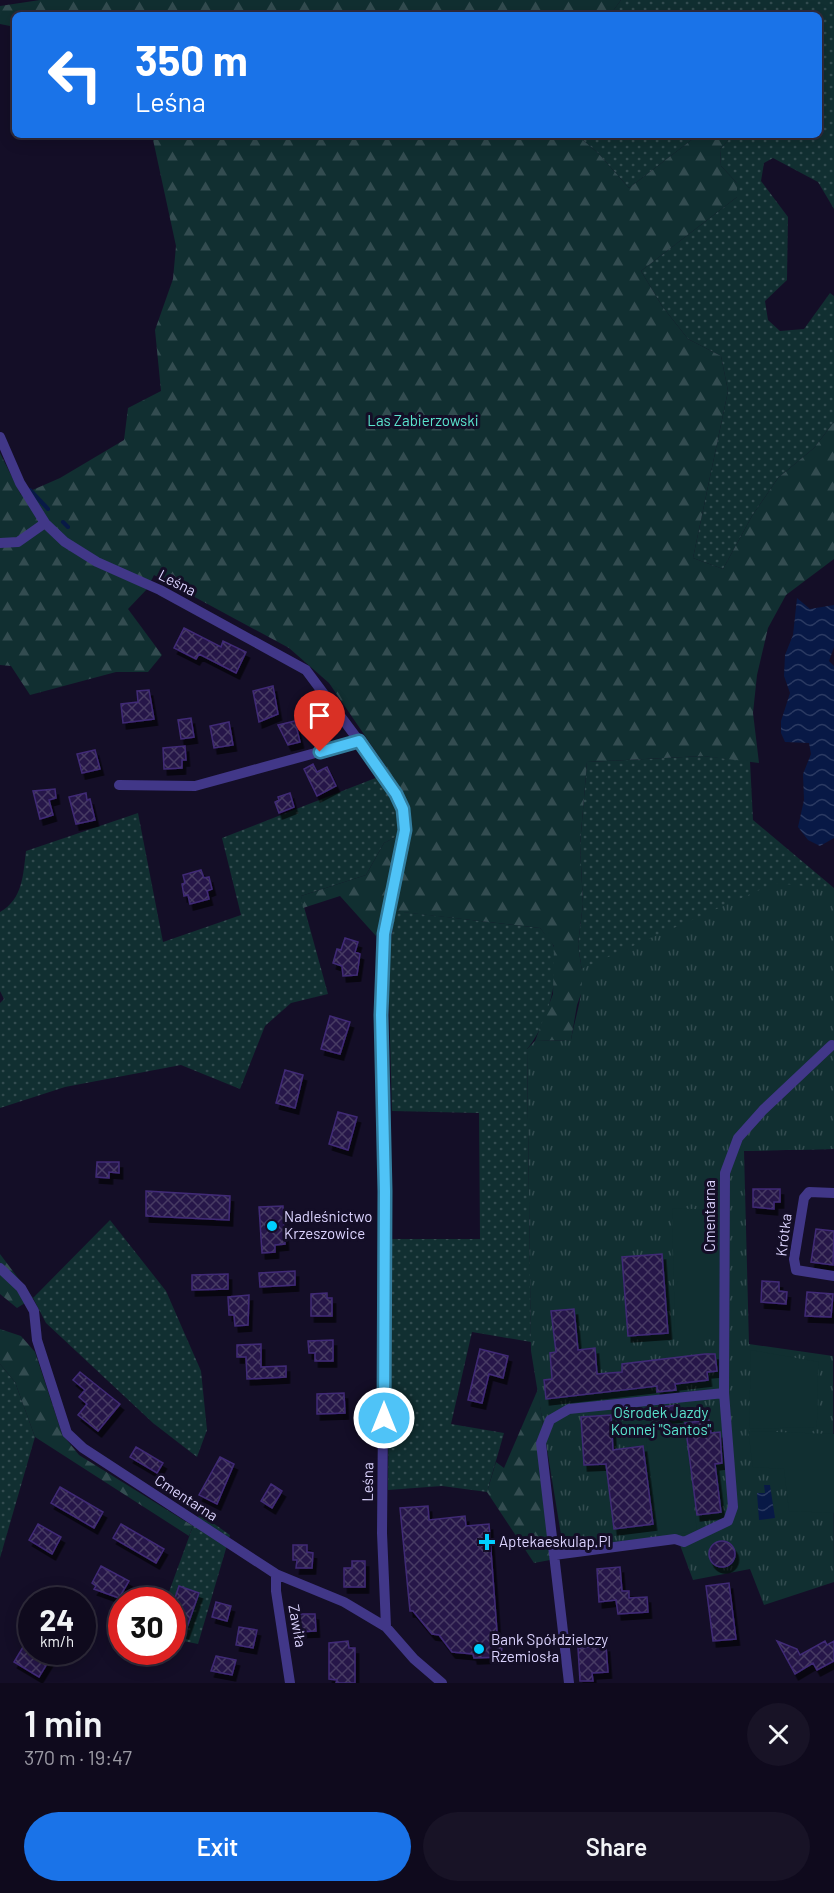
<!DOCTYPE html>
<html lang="en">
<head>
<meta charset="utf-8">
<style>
	:root { --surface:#0f0a1d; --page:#181326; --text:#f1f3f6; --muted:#9b9aa4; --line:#2f2b3b; --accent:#1a73e8 }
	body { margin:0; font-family:Barlow,sans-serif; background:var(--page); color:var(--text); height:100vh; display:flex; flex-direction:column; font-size:22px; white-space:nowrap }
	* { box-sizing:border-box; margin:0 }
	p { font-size:20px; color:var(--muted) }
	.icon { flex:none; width:33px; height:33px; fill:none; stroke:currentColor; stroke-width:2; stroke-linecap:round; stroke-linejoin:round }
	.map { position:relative; height:1683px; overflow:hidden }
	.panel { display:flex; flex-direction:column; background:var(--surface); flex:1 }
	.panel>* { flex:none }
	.top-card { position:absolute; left:12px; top:12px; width:810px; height:126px; border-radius:9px; box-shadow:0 3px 15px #0003,0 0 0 2px var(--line); background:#1a73e8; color:#fff; overflow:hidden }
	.speed { position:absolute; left:18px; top:1587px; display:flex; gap:12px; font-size:30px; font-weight:700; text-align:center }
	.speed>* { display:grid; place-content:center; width:78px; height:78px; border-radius:50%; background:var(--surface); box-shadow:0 3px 15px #0003,0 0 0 2px var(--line); line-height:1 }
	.speed small { font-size:15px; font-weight:400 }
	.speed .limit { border:9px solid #d22; background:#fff; color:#111 }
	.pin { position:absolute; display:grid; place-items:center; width:51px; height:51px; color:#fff; margin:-62px -26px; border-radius:50% 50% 50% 0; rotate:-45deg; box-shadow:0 0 6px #0007 }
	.pin .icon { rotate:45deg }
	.me { position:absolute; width:66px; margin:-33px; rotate:0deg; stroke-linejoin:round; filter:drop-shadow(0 0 4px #0008) }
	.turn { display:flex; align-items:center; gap:21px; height:126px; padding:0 24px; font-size:27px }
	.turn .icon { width:78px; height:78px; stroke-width:2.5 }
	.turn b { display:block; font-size:42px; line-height:51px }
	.round { display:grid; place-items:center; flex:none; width:63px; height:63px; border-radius:32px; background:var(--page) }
	.head { display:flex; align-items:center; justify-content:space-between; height:102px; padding:0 24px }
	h1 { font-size:36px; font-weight:600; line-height:45px }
	.cta { display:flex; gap:12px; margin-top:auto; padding:12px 24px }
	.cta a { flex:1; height:69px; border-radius:36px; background:var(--accent); color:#fff; font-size:24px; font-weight:600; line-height:69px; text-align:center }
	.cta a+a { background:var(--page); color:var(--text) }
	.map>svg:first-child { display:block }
	.grass { fill:url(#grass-dots) }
	.forest { fill:url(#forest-firs) }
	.park { fill:url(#park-tufts) }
	.pitch { fill:#112f31 }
	.water { fill:url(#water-waves) }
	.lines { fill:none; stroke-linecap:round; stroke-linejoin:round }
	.stream { stroke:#081946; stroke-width:4 }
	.building { fill:url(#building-cross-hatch); stroke:#402a76; stroke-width:1.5; filter:url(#shadow) }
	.street { stroke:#413788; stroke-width:10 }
	.route-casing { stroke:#337fa1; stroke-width:15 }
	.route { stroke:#4fc3f7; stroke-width:10 }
	.poi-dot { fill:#00cfff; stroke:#140e27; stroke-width:2 }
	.labels { text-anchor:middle; stroke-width:6; stroke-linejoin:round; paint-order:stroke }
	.park-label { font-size:15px; fill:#5ae5ce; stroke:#140e27 }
	.street-label { font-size:15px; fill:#dcd4ff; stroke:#140e27 }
	.poi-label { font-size:15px; fill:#dcd4ff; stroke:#140e27; text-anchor:start }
</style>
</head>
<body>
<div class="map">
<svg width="834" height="1683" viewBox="0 0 834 1683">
	<defs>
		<pattern id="grass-dots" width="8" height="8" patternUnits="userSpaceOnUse" patternTransform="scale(1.5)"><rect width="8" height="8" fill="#112f31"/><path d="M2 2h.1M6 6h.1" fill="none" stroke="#334c50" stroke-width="1.8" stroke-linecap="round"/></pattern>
		<pattern id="forest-firs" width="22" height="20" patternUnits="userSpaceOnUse" patternTransform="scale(1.5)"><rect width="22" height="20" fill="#112f31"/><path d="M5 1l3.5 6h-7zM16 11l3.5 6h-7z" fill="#334c50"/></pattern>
		<pattern id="park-tufts" width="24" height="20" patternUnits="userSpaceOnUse" patternTransform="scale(1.5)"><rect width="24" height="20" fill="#112f31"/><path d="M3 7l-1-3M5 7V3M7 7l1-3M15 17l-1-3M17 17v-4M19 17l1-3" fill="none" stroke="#334c50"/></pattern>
		<pattern id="water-waves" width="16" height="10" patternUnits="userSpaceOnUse" patternTransform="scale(1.5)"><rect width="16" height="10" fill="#081946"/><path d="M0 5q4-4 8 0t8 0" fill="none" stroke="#2b3a62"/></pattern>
		<pattern id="building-cross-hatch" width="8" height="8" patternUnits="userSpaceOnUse" patternTransform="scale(1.5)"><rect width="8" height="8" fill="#271949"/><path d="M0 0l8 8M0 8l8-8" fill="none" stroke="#463a64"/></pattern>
		<filter id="shadow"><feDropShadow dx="3.5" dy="6" stdDeviation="0" flood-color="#0009"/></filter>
	</defs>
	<rect width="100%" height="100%" fill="#140e27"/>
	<!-- grass -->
	<path class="grass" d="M621 0H834V209L818 182 773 158 764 163 761 181 788 217 787 280 765 301 768 320 780 331 804 329 830 293 834 296V422L814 448 778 478 752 516 723 569 693 558 728 391 721 356 688 339 662 306 641 271 737 197V183L721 166 720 149 733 135H819V15H610Z
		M577 135H698L629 188 598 153Z
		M703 756 750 761 753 820 834 888V1149L744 1151 584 986 578 944 583 904 580 845 587 762Z
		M378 777 397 808 401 834 384 843 366 875 301 896 328 994 291 1003 265 1026 240 1089 181 1065 65 1087 0 1108V1003L4 999 0 991V912C23 899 23 875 26 851L138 813 163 942 241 915 222 838Z
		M395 911 540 928C545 934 552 941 554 947 560 978 547 1026 527 1049L531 1342 472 1332 451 1424 504 1433 487 1492 442 1486 388 1490 390 1239H480L479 1113 392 1111 388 965Z
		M110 1220 166 1291 201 1371 207 1430 197 1457 153 1423 46 1323 33 1298Z
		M0 1364 15 1382 35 1437 0 1558Z
		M200 1514 230 1535 198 1644 173 1639 172 1600H166L193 1526Z"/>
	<!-- forest -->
	<path class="forest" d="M40 0H621L610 15H15V27L0 24V6Z
		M152 135H577L598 153 629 188 698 135H733L720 149 721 166 737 183V197L641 271 662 306 688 339 721 356 728 391 693 558 723 569 752 516 778 478 814 448 834 422V559L786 595 768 628 757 675 753 713 759 763 703 756 587 762 580 845 583 904 578 944 584 986 577 1005 571 1040 535 1041 553 994 554 946 540 928 384 910 376 936 340 896 303 908 301 896 366 875 384 843 401 834 405 802 389 771 329 683 289 648 154 575 147 589 128 609 162 655 148 672H116L30 695 11 666 0 665V453L21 495 60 478 124 440 128 408 161 391 155 330 173 279 176 246Z
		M0 1254 33 1298 17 1308 0 1294Z
		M0 1329 21 1336 35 1352 62 1434 79 1455 193 1526 189 1536 35 1437 15 1382 0 1364Z
		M538 1389 543 1426 550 1560 534 1563 487 1492 496 1462 504 1468Z"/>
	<!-- park -->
	<path class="park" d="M775 883 834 889V1149L744 1151 749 1344 833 1356 834 1582 764 1605 750 1569 693 1580 677 1537 563 1547 531 1351 527 1049 535 1041 571 1040C575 1017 585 992 581 969Z"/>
	<!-- pitch -->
	<path class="pitch" d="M672 1208 715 1210V1332H675Z
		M751 1350 819 1362C816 1384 820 1405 816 1427L749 1429Z
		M683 1417 697 1531 658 1536 644 1422Z
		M748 1431 834 1434V1513L789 1511 784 1469 753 1467Z"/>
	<!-- water -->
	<path class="water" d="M797 598 810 609 834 605V647L829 661 834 666V838L820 846 808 840 798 827 804 800 803 774 811 754 809 743 785 742 781 733V721L790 693 784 676 785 655 793 635Z
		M764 1485H770L775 1518 759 1520 757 1493H765Z"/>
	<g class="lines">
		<!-- stream -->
		<path class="stream" d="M30 490 48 509
			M63 522 68 527"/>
	</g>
	<!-- building -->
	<path class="building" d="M184 628 221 647 223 641 246 652 236 673 199 654 196 659 174 648Z
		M273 686 278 714 259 722 253 691Z
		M149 690 154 719 123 723 121 704 138 702 137 691Z
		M191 718 194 737 181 739 178 720Z
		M295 721 300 742 288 745 278 725Z
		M229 722 233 745 214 748 210 726Z
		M185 746 186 760H182V768L164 769 163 748Z
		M95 750 100 769 82 773 77 754Z
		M313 764 317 772 327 767 336 786 317 796 304 769Z
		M55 789 56 798 49 800 53 815 40 819 33 791Z
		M86 793 87 800 90 799 95 820 76 824 69 797Z
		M290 793 294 807 279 813 275 802 279 800 278 797Z
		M201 870 204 878 209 877 212 889 207 891 209 899 190 904 188 895 184 896 182 884 185 883 183 875Z
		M345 938 358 942 355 952 360 954 357 975 343 976 342 966 333 963 337 949 341 950Z
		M330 1016 350 1022 340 1054 321 1049Z
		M285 1070 303 1075 295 1108 276 1103Z
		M338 1112 357 1117 348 1150 329 1144Z
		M97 1162H119V1173L109 1172V1178L96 1177Z
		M753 1189H780V1202H774V1209L753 1207Z
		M146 1191 230 1196 229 1220 146 1216Z
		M283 1206 285 1244 275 1245V1252L262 1253 259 1207Z
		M816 1229 834 1231 833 1265 811 1262Z
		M662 1254 668 1333 628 1336 622 1257Z
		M295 1271V1285L260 1287 259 1273Z
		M228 1274V1289L192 1290V1275Z
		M762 1281 779 1282V1291L787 1292 786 1304 761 1302Z
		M807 1292 833 1294 831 1317 805 1316Z
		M327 1293V1298H332V1316H311V1294Z
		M249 1295 248 1325 235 1326 234 1315H229L228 1297Z
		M574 1309 578 1350 595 1348 597 1374 622 1372V1364L705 1354H715L717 1371 707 1372 708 1380 675 1384 676 1390 657 1392V1386L546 1399 544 1380 552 1379 550 1353 556 1352 551 1311Z
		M333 1340V1361H315V1353H309L308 1341Z
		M261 1344V1367L286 1366V1377L247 1379 246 1357H237V1345Z
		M480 1349 508 1356 503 1378 489 1374 482 1403 468 1400Z
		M80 1372 120 1404 98 1431 78 1415 87 1404 79 1397 85 1390 73 1380Z
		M344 1393 345 1413 317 1414V1394Z
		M678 1405 679 1416 660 1418 659 1407Z
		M611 1415 613 1450 643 1446 653 1524 614 1529 606 1464 584 1465 581 1417Z
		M709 1420 711 1433 720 1432 722 1463 715 1464 721 1512 697 1515 685 1423Z
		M136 1447 163 1463 157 1473 130 1457Z
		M220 1457 234 1464 217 1504 199 1495Z
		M271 1484 282 1491 272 1508 261 1501Z
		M60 1487 103 1512 94 1528 51 1503Z
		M428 1506 429 1520 465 1516 466 1526 489 1524 498 1645 502 1646 501 1657 474 1658 473 1654 452 1652 439 1635 432 1634 413 1611H410L400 1508Z
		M38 1524 61 1537 52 1554 29 1540Z
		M121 1524 164 1549 156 1563 113 1538Z
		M709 1554a13 13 0 1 1 26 0a13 13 0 1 1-26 0Z
		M293 1545H307V1552L313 1553 312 1568H296L297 1560H293Z
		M352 1561H365V1587H344V1568H352Z
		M101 1566 129 1581 119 1598 94 1589 96 1586 92 1583Z
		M620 1567 622 1591H629V1598L647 1597 648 1612 618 1614 616 1600 599 1602 597 1569Z
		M729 1583 736 1639 713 1641 706 1586Z
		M179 1586 199 1593 185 1633 172 1628V1607Z
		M216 1602 231 1606 227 1621 212 1617Z
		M294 1614H315L316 1631 295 1632Z
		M239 1627 257 1630 253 1648 236 1645Z
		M32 1632V1652H50L47 1657 50 1659 39 1677 14 1662Z
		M348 1641 349 1648H355V1683H336L337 1680 329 1679V1643Z
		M777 1641 797 1649 800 1655 825 1641 827 1645 834 1641V1661L817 1670 813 1663 795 1674Z
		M606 1646 608 1672 592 1673 593 1681H580L578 1648Z
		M216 1656 236 1660 232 1675 211 1671Z"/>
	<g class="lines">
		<!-- street -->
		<path class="street" d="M0 437 20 483 45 523 65 542 97 562 160 590 306 670 359 741
			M0 543 18 542 45 523
			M119 785 195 786 359 741 396 794 403 809 405 830 384 934 381 1015 385 1191 382 1533 386 1627
			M834 1193 809 1192 804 1198 794 1259 796 1270 834 1276
			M0 1268 21 1288 34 1311 37 1340 67 1433 83 1448 276 1574 344 1602 386 1627 414 1659 442 1683
			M724 1393 725 1173 738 1138 763 1110 832 1045
			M554 1555 675 1539 684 1542 728 1521 733 1507 724 1393 569 1409 550 1420 541 1443 569 1683
			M276 1574V1591L290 1683"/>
	</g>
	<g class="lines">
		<defs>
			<path id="route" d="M320 752 359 741 396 794 403 809 405 830 384 934 381 1015 385 1191 384 1418"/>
		</defs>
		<!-- route casing -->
		<use href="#route" class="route-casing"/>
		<!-- route -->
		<use href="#route" class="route"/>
	</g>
	<!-- markers -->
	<g class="poi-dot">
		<circle cx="272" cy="1226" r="6"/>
		<path d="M484 1533h6v6h6v6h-6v6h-6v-6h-6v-6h6z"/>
		<circle cx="479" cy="1649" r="6"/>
	</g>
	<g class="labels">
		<!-- park labels -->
		<g class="park-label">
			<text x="423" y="426">Las Zabierzowski</text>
			<text x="661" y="1418">Ośrodek Jazdy<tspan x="661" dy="17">Konnej "Santos"</tspan></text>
		</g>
		<!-- street labels -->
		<g class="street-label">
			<text transform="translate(177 583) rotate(27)" y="5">Leśna</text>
			<text transform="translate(710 1216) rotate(-90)" y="5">Cmentarna</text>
			<text transform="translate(784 1235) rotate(-83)" y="5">Krótka</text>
			<text transform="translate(368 1482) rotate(-89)" y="5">Leśna</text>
			<text transform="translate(186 1498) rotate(33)" y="5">Cmentarna</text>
			<text transform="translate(297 1626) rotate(80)" y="5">Zawiła</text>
		</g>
		<!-- poi labels -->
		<g class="poi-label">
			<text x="284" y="1222">Nadleśnictwo<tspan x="284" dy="17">Krzeszowice</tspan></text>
			<text x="499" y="1547">Aptekaeskulap.Pl</text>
			<text x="491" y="1645">Bank Spółdzielczy<tspan x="491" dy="17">Rzemiosła</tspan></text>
		</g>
	</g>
</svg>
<div class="speed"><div>24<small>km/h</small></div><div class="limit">30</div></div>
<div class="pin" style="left:320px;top:752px;background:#d93025"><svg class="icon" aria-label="arrive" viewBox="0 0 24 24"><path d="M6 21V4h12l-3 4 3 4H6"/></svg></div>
<svg class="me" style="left:384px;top:1418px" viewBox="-20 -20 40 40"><circle r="17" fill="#4fc3f7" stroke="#fff" stroke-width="3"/><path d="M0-11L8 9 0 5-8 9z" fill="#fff"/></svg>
<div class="top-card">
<div class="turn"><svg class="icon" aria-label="left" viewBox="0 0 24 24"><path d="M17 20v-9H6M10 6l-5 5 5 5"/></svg><div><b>350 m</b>Leśna</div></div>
</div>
</div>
<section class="panel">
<div class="head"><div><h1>1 min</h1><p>370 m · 19:47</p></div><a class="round"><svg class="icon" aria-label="close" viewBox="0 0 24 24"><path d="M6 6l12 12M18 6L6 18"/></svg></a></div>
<div class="cta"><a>Exit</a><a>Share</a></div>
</section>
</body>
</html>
